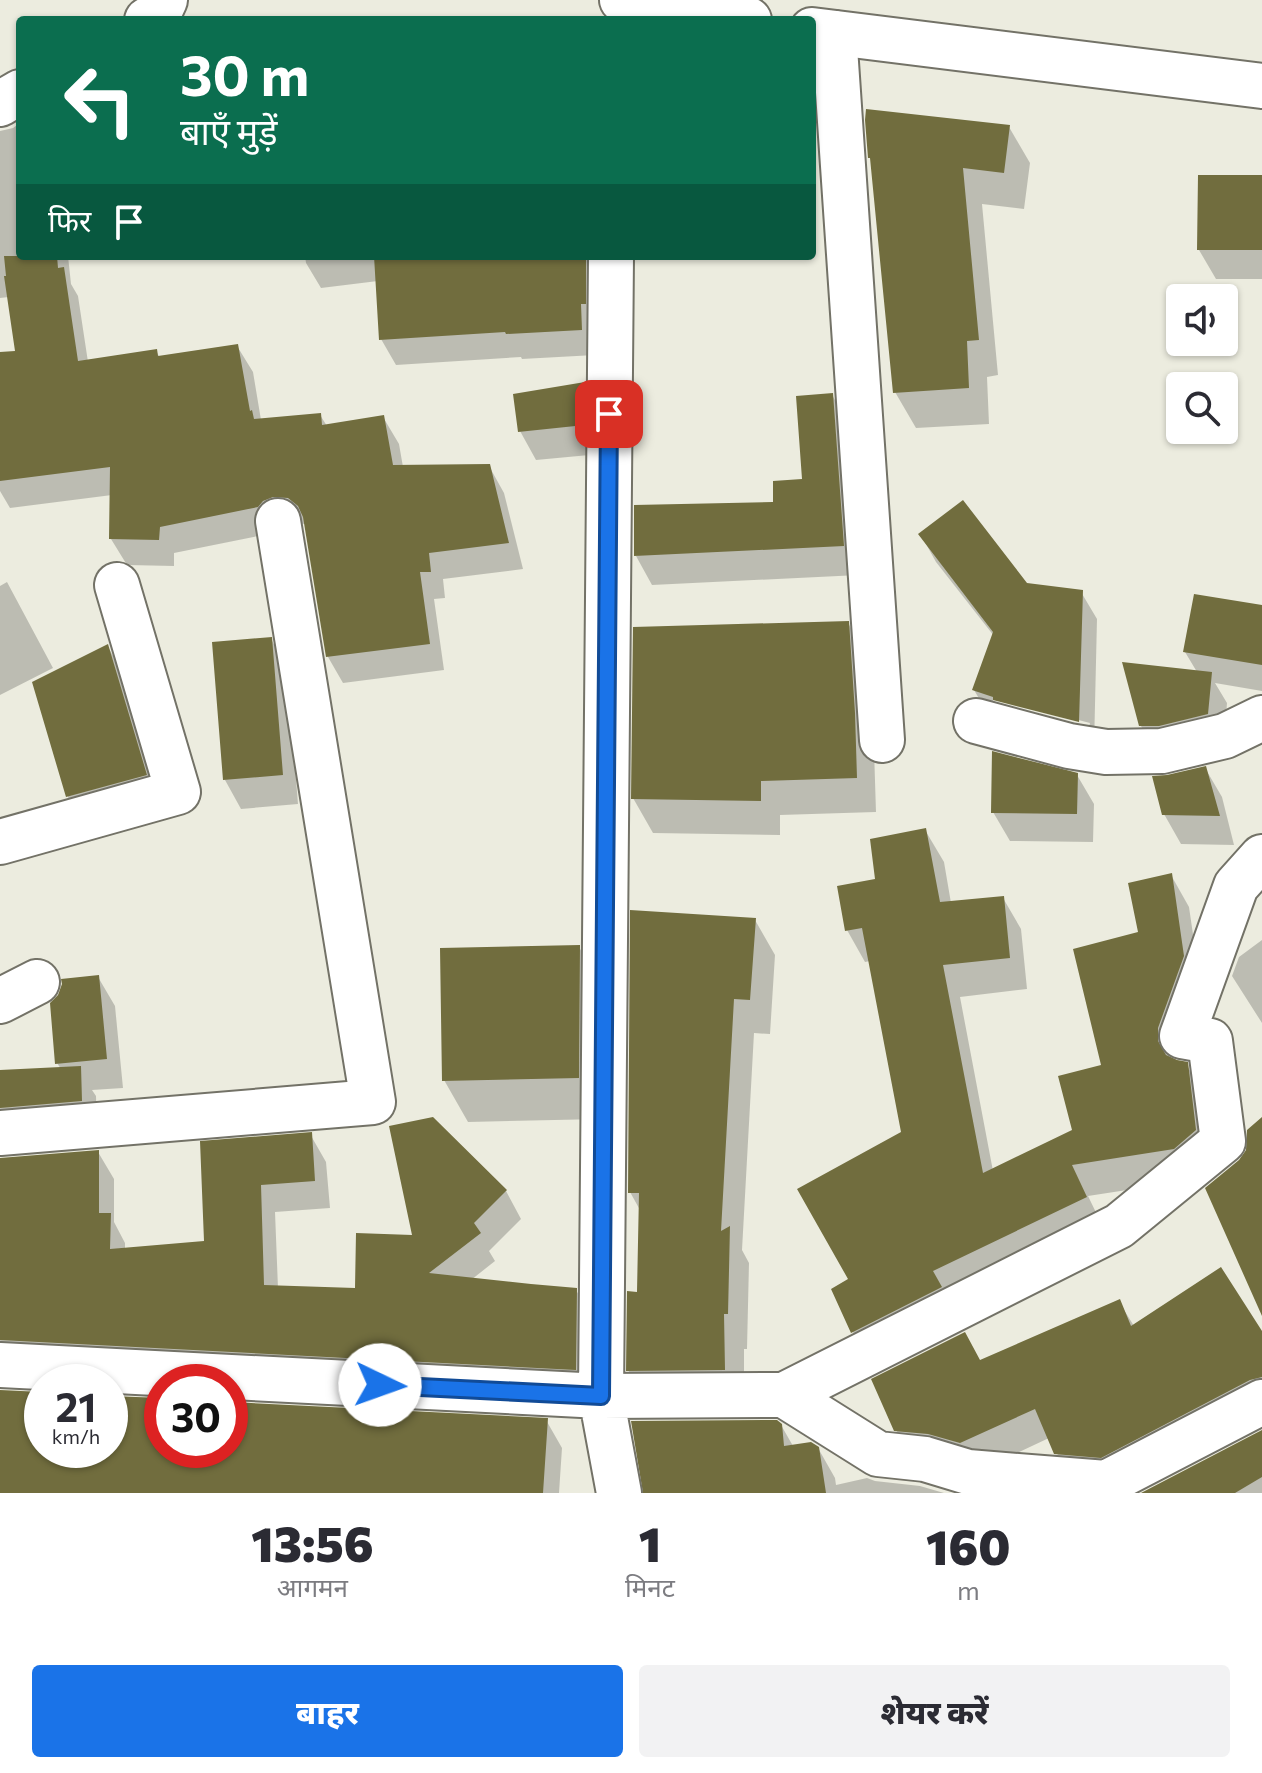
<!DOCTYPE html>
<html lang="hi">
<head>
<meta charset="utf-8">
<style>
	:root { --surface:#fff; --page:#f2f2f3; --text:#2b2b33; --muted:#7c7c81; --accent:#1a73e8 }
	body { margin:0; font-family:Commissioner,"Noto Sans Devanagari",sans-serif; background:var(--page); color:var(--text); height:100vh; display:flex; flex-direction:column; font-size:30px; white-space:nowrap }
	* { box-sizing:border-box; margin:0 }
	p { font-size:26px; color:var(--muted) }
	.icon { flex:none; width:44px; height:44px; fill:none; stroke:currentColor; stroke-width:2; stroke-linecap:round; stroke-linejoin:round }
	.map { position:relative; height:1493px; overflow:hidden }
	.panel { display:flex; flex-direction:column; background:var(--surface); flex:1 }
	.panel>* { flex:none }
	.banner { position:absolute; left:16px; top:16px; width:800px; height:244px; border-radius:8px; box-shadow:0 2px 6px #0004; background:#0b6e4f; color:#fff; overflow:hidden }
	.fabs { position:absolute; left:1166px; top:284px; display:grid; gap:16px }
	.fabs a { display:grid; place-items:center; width:72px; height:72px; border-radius:8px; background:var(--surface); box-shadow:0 2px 6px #0004; font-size:40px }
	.speed { position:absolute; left:24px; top:1364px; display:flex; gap:16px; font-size:40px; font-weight:700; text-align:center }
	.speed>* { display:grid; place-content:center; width:104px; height:104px; border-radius:50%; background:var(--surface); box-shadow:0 2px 6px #0004; line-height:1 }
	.speed small { font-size:20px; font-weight:400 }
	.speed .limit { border:12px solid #d22; background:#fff; color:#111 }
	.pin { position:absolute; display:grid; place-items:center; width:68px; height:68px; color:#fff; margin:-34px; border-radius:16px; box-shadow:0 4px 12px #0006 }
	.me { position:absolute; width:88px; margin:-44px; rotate:93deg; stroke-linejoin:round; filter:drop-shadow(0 0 6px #0008) }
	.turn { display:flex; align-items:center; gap:28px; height:168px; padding:0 32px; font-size:36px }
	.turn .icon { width:104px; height:104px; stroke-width:2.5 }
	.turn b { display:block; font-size:56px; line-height:68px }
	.then { display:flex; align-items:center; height:76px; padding:0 32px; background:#0003; gap:16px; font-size:30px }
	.eta { display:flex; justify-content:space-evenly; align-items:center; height:136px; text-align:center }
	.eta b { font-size:48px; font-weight:800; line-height:56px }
	.button { display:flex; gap:16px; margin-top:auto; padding:16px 32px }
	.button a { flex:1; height:92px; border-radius:8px; background:var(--accent); color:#fff; font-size:32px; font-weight:800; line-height:92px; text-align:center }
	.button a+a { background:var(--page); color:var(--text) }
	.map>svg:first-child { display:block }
	.shadow { fill:#0003; fill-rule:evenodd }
	.building { fill:#716d3e }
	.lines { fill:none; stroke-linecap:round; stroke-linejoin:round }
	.minor-casing { stroke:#737267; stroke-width:48 }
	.tertiary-casing { stroke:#737267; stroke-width:48 }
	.minor { stroke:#fff; stroke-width:44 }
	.tertiary { stroke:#fff; stroke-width:44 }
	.route-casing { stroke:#114b97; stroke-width:20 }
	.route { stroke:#1a73e8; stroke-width:14 }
</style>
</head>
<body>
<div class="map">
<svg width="1262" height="1493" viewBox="0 0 1262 1493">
	<rect width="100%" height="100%" fill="#ececdf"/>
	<!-- shadow -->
	<path class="shadow" d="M867 120 1009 127 1030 163 1024 209 982 204 998 375 987 377 989 424 916 428 895 392Z
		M20 123V256H68L71 284 78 296 88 362 156 351 160 358 237 346 253 372 261 420 320 415 327 426 383 417 399 444 403 467 489 466 504 493 523 569 443 579 445 598 434 599 444 670 343 683 328 657 305 524 289 523 273 533 174 553V566L127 565 111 539 112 495 10 508 0 491V354L18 353 9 297 0 298V131L13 128Z
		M1262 177V279H1216L1199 250Z
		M305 256H597L595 355 522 359 521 357 396 365 381 339 378 281 321 288 306 263Z
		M584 384 600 413V454L536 460 520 431Z
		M832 395 849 424 859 575 652 585 636 556 775 504 804 481Z
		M921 535 1026 585 1081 592 1097 619 1094 748 990 717 974 690 994 636 936 562ZM993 698 1090 723 1089 727 993 702Z
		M7 582 53 668 0 695V586Z
		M1262 607V691L1215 683 1227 703 1224 743 1158 755 1141 726 1197 672 1185 652Z
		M848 623 868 658 874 749 876 812 780 815V835L653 833 633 798Z
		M271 639 287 668 298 804 241 809 225 780Z
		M108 647 132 689 169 817 92 838 68 797 34 683Z
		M1205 768 1222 797 1234 845 1181 844 1164 814Z
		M1077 775 1094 804 1093 842 1010 841 993 812Z
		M925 830 944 862 951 903 1003 898 1021 929 1027 989 960 997 993 1171 1074 1132 1104 1066 1140 934 1171 875 1189 907 1201 989 1175 1062 1186 1064 1205 1096 1213 1163 1192 1180 1088 1196 1104 1229 871 1364 853 1332 834 1290 851 1280 903 1133 870 961 865 962 847 930 877 881Z
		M755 920 775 955 770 1034 754 1033 742 1250 749 1263 747 1349H744V1405L649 1406 628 1370 639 1294 640 1210 630 1192Z
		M1262 940V1023L1232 976 1239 957Z
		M579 947 603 989 602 1119 468 1122 444 1080Z
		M98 977 115 1006 123 1088 92 1090 96 1096 97 1128 0 1142V1072L61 1069 57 1063Z
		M310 1134 326 1162 330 1208 275 1212 278 1288 357 1290 414 1237 506 1191 521 1219 489 1251 495 1261 471 1280 576 1290 592 1317 591 1397 0 1374V1160L98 1152 114 1179V1222L125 1243V1250L206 1243 202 1143Z
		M1119 1302 1134 1326 1262 1335V1411L1072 1482 1049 1438 977 1472 913 1459 896 1430 980 1362Z
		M0 1392 42 1394V1450H110V1398L162 1400V1450H230V1404L546 1420 562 1448 559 1493H0Z
		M781 1425 793 1446 818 1448 835 1478 836 1485 867 1478 875 1481 920 1486 944 1493H645Z
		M1262 1432V1493H1145Z"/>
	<!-- building -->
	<path class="building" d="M866 109 1010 125 1004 173 963 168 979 340 967 341 969 388 893 393 870 158H868L865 120Z
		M1198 175H1262V250H1197Z
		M4 256H57L58 268 64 267 78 361 157 349 158 356 238 344 250 411 252 410 254 419 321 413 322 425 384 415 393 465 490 464 509 543 429 553 431 572H420L430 644 326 657 303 517 298 506 288 498 273 497 263 501 258 507 160 527 159 540 109 539 110 467 0 481V352L15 351 4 276H6Z
		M374 256H586V304H581L582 330 506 334 505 332 379 340Z
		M585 382V425L518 432 513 394Z
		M833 393 844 546 634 556V505L773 502V481L802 479 796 396Z
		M963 500 1027 583 1083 590 1079 722 993 700V697L972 690 993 632 918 534Z
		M1194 594 1262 605V665L1183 652Z
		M849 621 855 713 857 778 761 781V801L631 799 633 627Z
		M272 637 283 775 223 780 212 642Z
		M108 644 147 775 66 797 32 682Z
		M1122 662 1212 672 1208 714 1159 726H1139Z
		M992 751 1078 773 1077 814 991 813Z
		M1206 766 1220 816 1162 815 1152 776 1167 775Z
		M926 828 940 902 1004 896 1010 958 943 965 983 1173 1072 1130 1058 1076 1101 1065 1073 949 1138 932 1128 883 1172 873 1184 956 1158 1028V1041L1166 1055 1177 1060 1188 1062 1196 1130 1174 1149 1072 1165 1087 1197 933 1271 942 1287 851 1333 831 1289 848 1279 797 1189 901 1132 862 928 845 931 837 886 875 879 870 839Z
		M630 910 756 918 750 1000 734 999 721 1231 730 1226 728 1314H724L725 1370 626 1371 627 1291 637 1292 639 1193H628Z
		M580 945 579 1078 442 1081 440 948Z
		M99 975 107 1059 55 1064 50 1003 58 995 62 984 61 979Z
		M81 1066 82 1101 0 1108V1070Z
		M433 1117 507 1190 474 1223 481 1233 429 1273 531 1284 577 1288 576 1370 0 1340V1158L99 1150V1213H111L110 1249 204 1241 200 1141 312 1132 315 1181 261 1185 264 1285 355 1288 356 1233 412 1235 389 1126Z
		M1262 1117V1316L1205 1188 1239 1160 1246 1150 1247 1130Z
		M1221 1267 1262 1331V1377L1250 1380 1101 1458 1054 1454 1035 1409 960 1443 928 1434 894 1431 871 1379 965 1332 980 1360 1120 1299 1131 1326Z
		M0 1390 42 1392V1450H110V1396L162 1398V1450H230V1402L548 1418 543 1493H0Z
		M777 1420 782 1424 784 1446 811 1442 819 1447 826 1493H643L631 1421Z
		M1262 1430V1477L1235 1493H1141Z"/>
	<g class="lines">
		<defs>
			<path id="minor" d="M147 20 159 13 165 0
				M834 33 882 740
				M0 104 20 92
				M611 256 601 1396 619 1493
				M976 721 1069 746 1106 752 1162 751 1225 736 1262 718
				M0 842 178 792 117 585
				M0 1001 37 982
				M0 1133 373 1102 278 521
				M0 1365 601 1396 784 1395 878 1454 925 1459 968 1472 1106 1483 1262 1402
				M784 1395 1119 1226 1223 1141 1210 1041 1182 1036 1236 886 1262 857"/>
			<path id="tertiary" d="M622 0 749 20
				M812 30 1262 86"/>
		</defs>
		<!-- minor casing -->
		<use href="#minor" class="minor-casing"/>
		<!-- tertiary casing -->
		<use href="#tertiary" class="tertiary-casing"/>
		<!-- minor -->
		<use href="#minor" class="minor"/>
		<!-- tertiary -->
		<use href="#tertiary" class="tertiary"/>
	</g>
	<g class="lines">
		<defs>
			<path id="route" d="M380 1385 601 1396 609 414"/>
		</defs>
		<!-- route casing -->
		<use href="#route" class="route-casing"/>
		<!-- route -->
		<use href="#route" class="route"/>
	</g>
</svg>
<div class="fabs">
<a><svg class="icon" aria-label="sound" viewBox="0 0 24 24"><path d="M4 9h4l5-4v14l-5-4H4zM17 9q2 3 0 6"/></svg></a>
<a><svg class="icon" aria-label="search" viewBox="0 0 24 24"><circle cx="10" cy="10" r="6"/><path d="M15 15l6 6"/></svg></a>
</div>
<div class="speed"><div>21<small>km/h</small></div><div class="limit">30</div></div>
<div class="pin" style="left:609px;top:414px;background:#d93025"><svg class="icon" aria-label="arrive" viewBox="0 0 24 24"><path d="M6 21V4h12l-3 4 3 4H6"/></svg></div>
<svg class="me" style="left:380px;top:1385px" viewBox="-20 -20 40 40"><circle r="19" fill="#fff"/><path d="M0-13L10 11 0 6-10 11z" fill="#1a73e8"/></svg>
<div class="banner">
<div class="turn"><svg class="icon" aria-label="left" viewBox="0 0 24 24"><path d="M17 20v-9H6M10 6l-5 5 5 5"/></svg><div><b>30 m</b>बाएँ मुड़ें</div></div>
<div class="then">फिर<svg class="icon" aria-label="arrive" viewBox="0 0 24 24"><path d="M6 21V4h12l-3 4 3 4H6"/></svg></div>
</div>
</div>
<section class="panel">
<div class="eta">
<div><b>13:56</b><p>आगमन</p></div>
<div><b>1</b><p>मिनट</p></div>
<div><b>160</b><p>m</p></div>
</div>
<div class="button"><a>बाहर</a><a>शेयर करें</a></div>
</section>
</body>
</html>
